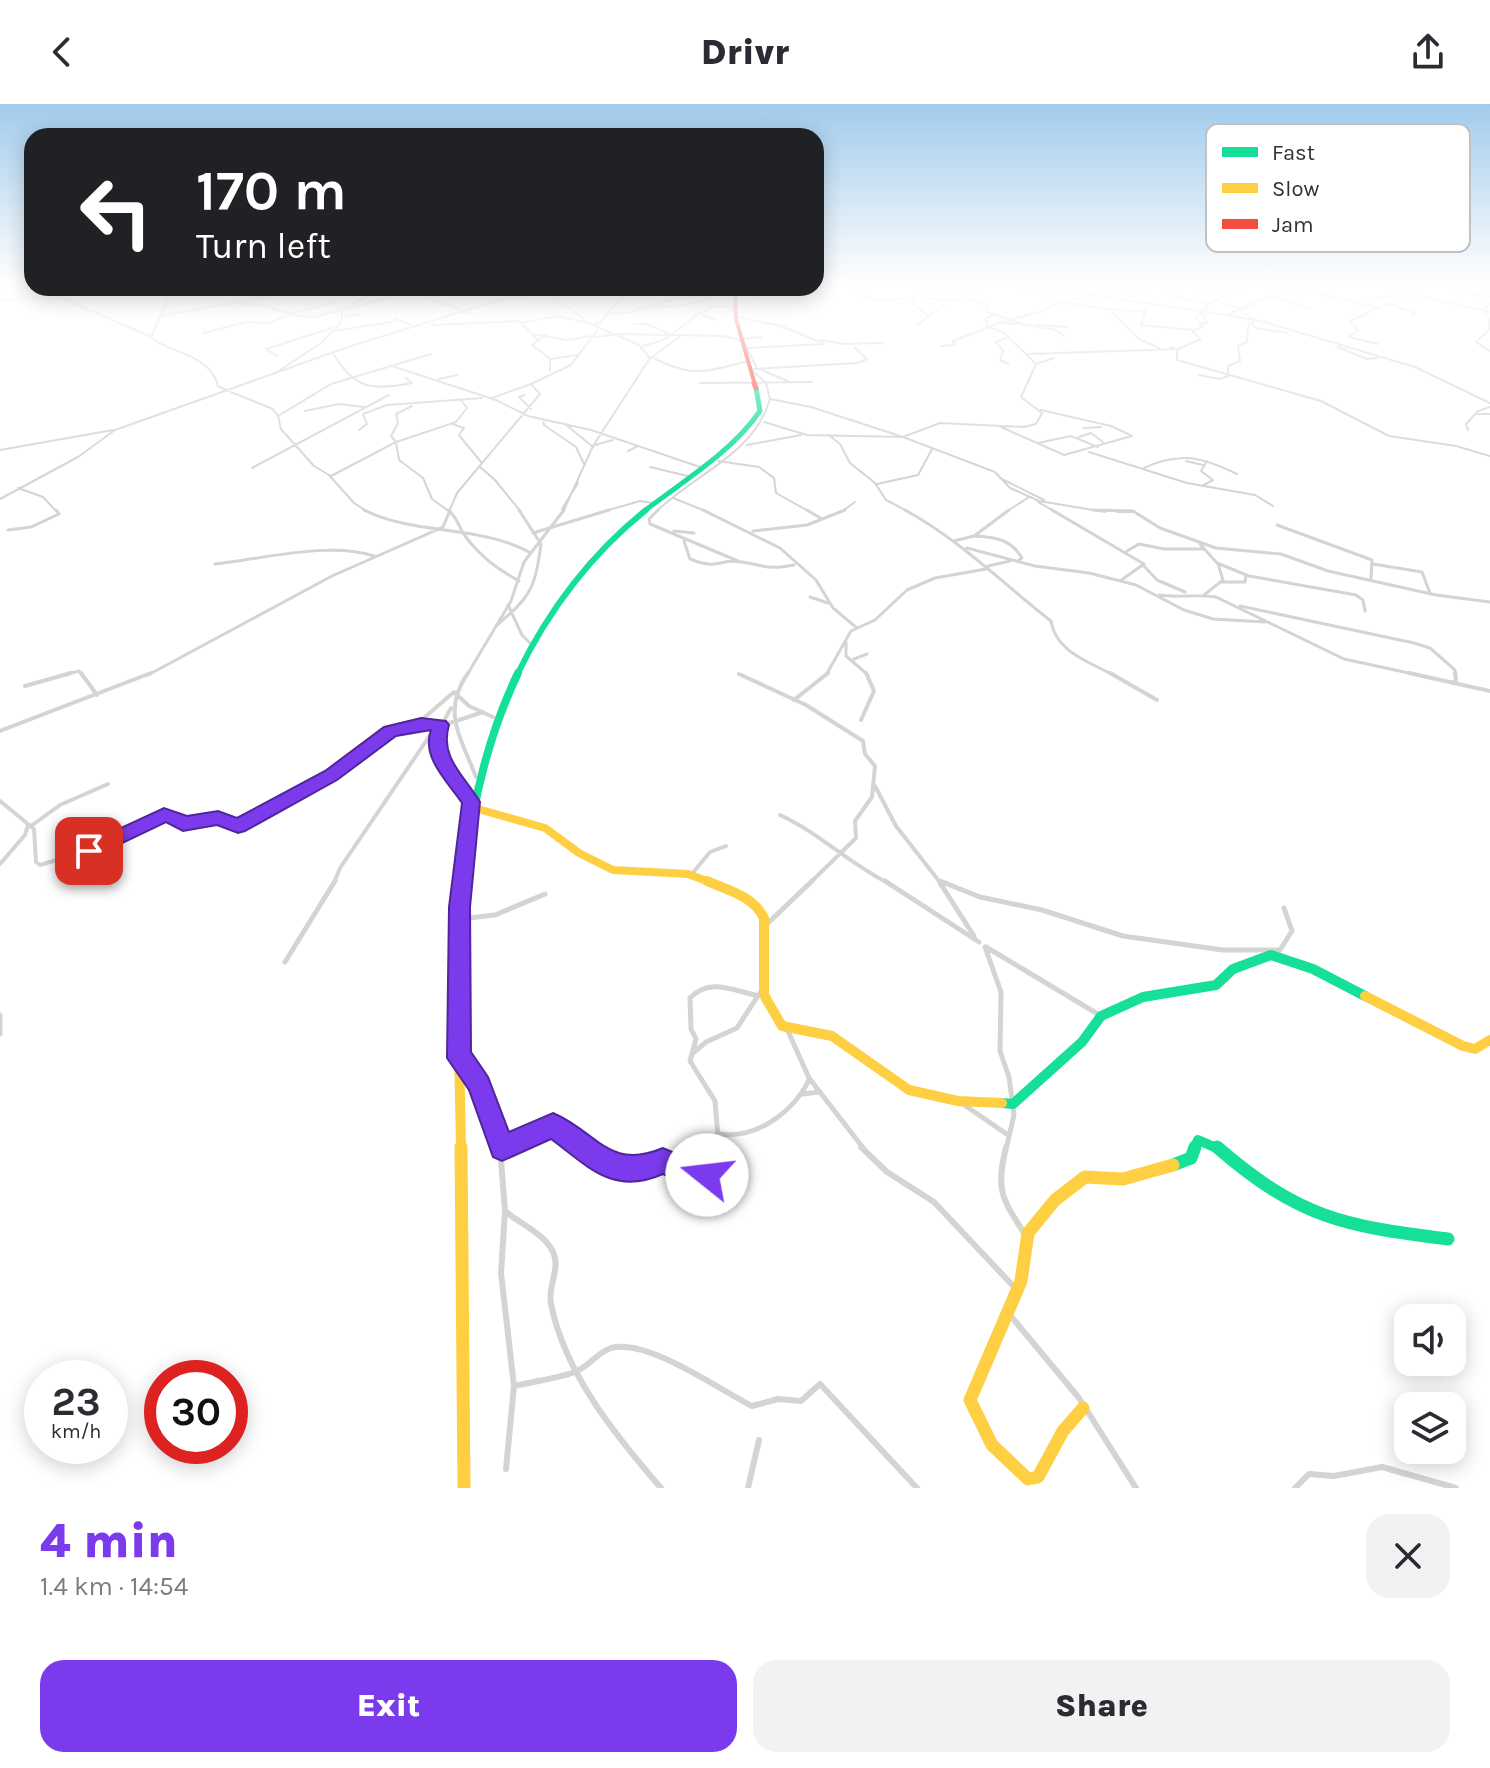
<!DOCTYPE html>
<html lang="en">
<head>
<meta charset="utf-8">
<style>
	:root { --surface:#fff; --page:#f2f2f3; --text:#2b2b33; --muted:#7c7c81; --accent:#7c3aed }
	body { margin:0; font-family:Karla,sans-serif; background:var(--page); color:var(--text); height:100vh; display:flex; flex-direction:column; font-size:30px; white-space:nowrap }
	* { box-sizing:border-box; margin:0 }
	p { font-size:26px; color:var(--muted) }
	.icon { flex:none; width:44px; height:44px; fill:none; stroke:currentColor; stroke-width:2; stroke-linecap:round; stroke-linejoin:round }
	.map { position:relative; height:1384px; overflow:hidden }
	.side { display:flex; flex-direction:column; background:var(--surface); flex:1 }
	.side>* { flex:none }
	.guide { position:absolute; left:24px; top:24px; width:800px; height:168px; border-radius:24px; box-shadow:0 4px 20px #0003; background:#202124; color:#fff; overflow:hidden }
	.fabs { position:absolute; left:1394px; top:1200px; display:grid; gap:16px }
	.fabs a { display:grid; place-items:center; width:72px; height:72px; border-radius:16px; background:var(--surface); box-shadow:0 4px 20px #0003; font-size:40px }
	.speed { position:absolute; left:24px; top:1256px; display:flex; gap:16px; font-size:40px; font-weight:700; text-align:center }
	.speed>* { display:grid; place-content:center; width:104px; height:104px; border-radius:50%; background:var(--surface); box-shadow:0 4px 20px #0003; line-height:1 }
	.speed small { font-size:20px; font-weight:400 }
	.speed .limit { border:12px solid #d22; background:#fff; color:#111 }
	.pin { position:absolute; display:grid; place-items:center; width:68px; height:68px; color:#fff; margin:-34px; border-radius:16px; box-shadow:0 4px 12px #0006 }
	.me { position:absolute; width:88px; margin:-44px; rotate:286deg; stroke-linejoin:round; filter:drop-shadow(0 0 6px #0008) }
	.turn { display:flex; align-items:center; gap:28px; height:168px; padding:0 40px; font-size:36px }
	.turn .icon { width:104px; height:104px; stroke-width:2.5 }
	.turn b { display:block; font-size:56px; line-height:68px }
	.round { display:grid; place-items:center; flex:none; width:84px; height:84px; border-radius:24px; background:var(--page) }
	.head { display:flex; align-items:center; justify-content:space-between; height:136px; padding:0 40px }
	h1 { font-size:48px; font-weight:800; line-height:60px; color:var(--accent) }
	.primary-button { display:flex; gap:16px; margin-top:auto; padding:16px 40px }
	.primary-button a { flex:1; height:92px; border-radius:24px; background:var(--accent); color:#fff; font-size:32px; font-weight:800; line-height:92px; text-align:center }
	.primary-button a+a { background:var(--page); color:var(--text) }
	header { display:flex; justify-content:space-between; align-items:center; height:104px; padding:0 40px; background:var(--surface); font-size:36px; font-weight:800 }
	.map>svg:first-child { display:block }
	.lines { fill:none; stroke-linecap:round; stroke-linejoin:round }
	.street-far4 { stroke:#d4d4d4; stroke-width:2 }
	.street-far3 { stroke:#d4d4d4; stroke-width:3 }
	.street-far2 { stroke:#d4d4d4; stroke-width:4 }
	.street-far1 { stroke:#d4d4d4; stroke-width:5 }
	.street { stroke:#d4d4d4; stroke-width:6 }
	.fast-far4 { stroke:#16e098; stroke-width:5 }
	.fast-far3 { stroke:#16e098; stroke-width:6 }
	.fast-far2 { stroke:#16e098; stroke-width:8 }
	.fast-far1 { stroke:#16e098; stroke-width:10 }
	.fast { stroke:#16e098; stroke-width:13 }
	.slow-far2 { stroke:#ffcf43; stroke-width:8 }
	.slow-far1 { stroke:#ffcf43; stroke-width:10 }
	.slow { stroke:#ffcf43; stroke-width:13 }
	.jam-far1 { stroke:#f24e42; stroke-width:4 }
	.jam { stroke:#f24e42; stroke-width:5 }
	.route { fill:#7c3aed; stroke:#51269a; stroke-width:2 }
	.key { fill:#fff; stroke:#c1c1c1; stroke-width:2 }
	.key-label { font-size:22px; fill:#303030 }
</style>
</head>
<body>
<header><svg class="icon" aria-label="back" viewBox="0 0 24 24"><path d="M15 5l-7 7 7 7"/></svg>Drivr<svg class="icon" aria-label="share" viewBox="0 0 24 24"><path d="M12 15V3M7 8l5-5 5 5M5 13v7h14v-7"/></svg></header>
<div class="map">
<svg width="1490" height="1384" viewBox="0 0 1490 1384">
	<rect width="100%" height="100%" fill="#fff"/>
	<g class="lines">
		<!-- street-far4 -->
		<path class="street-far4" d="M21 180 17 189 23 190
			M963 180 956 189 988 202 987 208 1025 221
			M1008 180 1059 197 1111 206 1139 235 1159 244
			M1048 180 1077 189 1227 211 1298 180
			M1067 180 1082 186
			M1079 180 1115 187
			M1173 180 1234 189
			M1383 180 1415 186 1423 180
			M1130 181 1139 184 1132 188
			M962 183 983 180
			M1291 183 1376 203
			M40 184 151 233
			M178 184 168 193 151 234C171 249 211 251 218 282L228 287
			M319 184 342 207
			M402 184 468 209
			M540 184 591 220 639 241 650 254 593 342 563 408
			M960 184 978 190
			M0 186 17 182
			M1456 187 1490 193
			M548 188 568 184
			M1161 189 1209 200
			M734 190 758 193
			M855 190 875 196 915 194
			M1051 193 1067 186
			M1111 193 1117 186 1148 191
			M1274 193 1309 204
			M916 194 973 197
			M1070 196 1081 195 1084 190
			M1216 196 1244 206
			M0 197 49 190
			M1358 197 1400 191
			M1148 199 1141 221 1193 226
			M1386 199 1415 209 1412 211
			M1490 199 1483 206 1489 215V226L1476 238 1490 247
			M239 200 262 201 294 211
			M352 204V200L375 189 365 184
			M650 204 686 201 715 192
			M1110 205 1143 208
			M1202 208 1211 198 1253 180
			M293 209 336 198
			M700 209 715 216
			M606 210 627 209 680 193 734 190
			M1226 211 1264 218 1415 263 1490 299
			M160 212 316 184
			M344 213 360 210
			M736 213 781 222 825 240 749 244
			M929 213 913 199 917 191 960 183
			M395 214 415 223
			M520 219 558 212 588 219
			M997 219 1017 220
			M634 220H647L672 231
			M1201 220 1207 219 1202 209
			M1253 220 1255 224 1287 229
			M431 221 519 217 537 235
			M593 221 601 218 629 184
			M918 221 952 194
			M1025 221 1056 226 1064 232
			M1037 221 1067 223
			M989 223C1012 211 1040 213 1059 197
			M333 227 397 217
			M203 229 246 218 269 219 290 211 315 213 410 188
			M533 230 567 236 591 232
			M618 230 723 232 743 237
			M545 231 532 241 549 254
			M592 233 614 231
			M1006 234 996 238 1003 247 1000 256 1008 260
			M743 235 761 233
			M821 236 845 240 882 239
			M744 239 757 264 790 278
			M1378 240 1349 233 1358 227 1350 217 1409 190 1490 208
			M643 242C651 239 660 238 668 233 689 220 709 191 735 207
			M941 242 955 241 953 237 989 223
			M1170 243 1177 246V256L1321 297 1389 332 1456 342 1490 352
			M1338 243 1367 255 1378 254
			M333 249C354 285 372 287 412 279L406 274
			M1028 250 1178 245 1201 235 1192 227 1202 223 1196 214 1202 208
			M277 252 266 245 332 224
			M652 253C693 275 706 267 749 257
			M651 254 679 233
			M1036 260 1054 254
			M392 262 496 296 528 312 591 326 700 363
			M754 265 857 259 867 255 855 244
			M550 267V255L578 251
			M753 267 766 279 770 295 811 303 903 333 940 319 1024 323 1036 320 1042 309 1021 293 1036 260 1003 228 989 223 985 215 993 211
			M1228 268V262L1240 257 1238 242 1247 238 1248 222 1255 216 1241 208
			M274 270 321 239 342 217V208
			M1199 271 1220 275 1228 272
			M438 275 458 271
			M700 279 812 278
			M231 288 273 305 278 312
			M525 291 519 293 531 305
			M492 294 531 280
			M305 307 338 300 364 303
			M1477 310H1490
			M543 315 544 321 576 343 584 360
			M764 318 807 331 903 333 995 368 1010 384 1039 397 1105 408
			M452 320 464 324 459 331 481 358
			M565 320 593 343
			M1001 323 1064 351 1132 332 1111 322 1041 306
			M1083 324 1101 323
			M359 326 367 320 363 310 387 301 482 294
			M1468 326 1466 320 1478 307 1490 303
			M830 332 840 340 850 359 875 379 886 396 909 408
			M1079 333 1091 329 1103 338
			M1038 339 1071 332 1098 343
			M595 341 613 336
			M747 341 801 331
			M0 346 113 326
			M628 347 638 342
			M1089 348 1187 379 1255 391 1273 402
			M718 357 759 363 774 374 776 389 810 408
			M1186 357 1203 361
			M480 363 495 376 521 408
			M650 363 688 372
			M252 364 389 291
			M1144 364C1180 347 1202 353 1237 370
			M331 372 396 338 391 332 398 319 396 310 412 302
			M1000 374 1044 396
			M877 380 918 371 932 345
			M1202 382 1213 376 1201 367 1207 357
			M18 384 43 393 57 408
			M673 394 708 408
			M0 395 78 353 115 326 351 242 506 194H526L545 188
			M1038 398 1056 408
			M562 405 578 379
			M368 408 354 399 329 371 314 362 281 325 278 312 331 280 431 250
			M449 408 457 389 540 290 531 280 571 261 599 224
			M450 408 432 395 423 374 399 356 396 338 456 318 467 304 461 296
			M602 408 640 397 653 399
			M656 408C694 370 754 351 770 295
			M841 408 855 398
			M1006 408 1029 393
			M1117 408H1135"/>
		<!-- street-far3 -->
		<path class="street-far3" d="M364 406C416 432 479 420 531 449
			M448 406C458 414 458 422 465 432 481 453 496 464 519 477
			M658 406 649 415 650 420 738 457
			M703 406 780 444 816 476 833 504 857 524
			M807 406 822 415
			M905 406C960 436 1002 479 1051 517 1056 548 1088 557 1113 571
			M1052 406 1144 460 1120 477
			M1093 406 1133 407 1160 424 1216 444 1281 450 1328 467 1436 491 1490 498
			M1277 421 1372 456 1371 475
			M443 423 450 406
			M8 426 31 423 59 410 56 406
			M674 427 694 429
			M753 427 807 421 845 406
			M533 429 609 406
			M974 432C995 433 1011 435 1022 454L1019 456
			M684 437 690 455C720 467 719 454 742 458 767 462 767 466 794 461
			M954 437 974 432 1009 406
			M1200 440 1217 459 1249 472 1356 491 1363 496 1365 507
			M967 444 1035 462 1089 469 1136 481 1184 506 1213 515 1265 518
			M1127 447 1139 440 1164 445H1205
			M215 460C262 455 330 437 374 452
			M1373 460 1422 468 1430 489
			M988 462 1010 457
			M1144 462 1157 476 1185 488
			M1221 478H1245L1246 471
			M1159 491C1179 494 1196 490 1216 493L1344 555 1418 571
			M1204 491 1223 476 1218 460
			M810 493 828 499
			M508 501 522 531 530 539
			M1240 502 1414 539 1430 544 1455 566 1456 571
			M497 521C531 493 535 484 541 440L519 406
			M846 539V552L868 571
			M854 555 867 550
			M64 571 79 567 82 571
			M148 571 332 472 441 424
			M467 571 511 497 524 458 564 406
			M826 571 851 527 875 516 907 486 935 474 986 465"/>
		<!-- street-far2 -->
		<path class="street-far2" d="M81 569 97 591
			M468 569C441 607 461 634 476 673
			M1110 569 1157 596
			M1409 569 1490 587
			M739 570 806 601 863 637 865 650 875 662 872 693 855 717 856 734 810 779
			M1452 579 1456 576 1455 569
			M25 582 71 569
			M455 589 469 602 493 613
			M794 596 828 569
			M451 604C426 646 438 665 471 698
			M861 616 874 587 866 569
			M418 619 454 588
			M0 627 151 569
			M875 682 896 722 939 777 945 779
			M0 697 34 725 36 758 40 761 109 740 164 711C196 725 206 709 237 722L331 671 394 626 421 619 447 620 483 608
			M780 711C819 729 850 760 888 779
			M31 722 60 701 108 680
			M0 760 25 731 28 721
			M691 771 710 748 726 742
			M334 779 340 764 437 621"/>
		<!-- street-far1 -->
		<path class="street-far1" d="M885 777 979 838
			M940 777 980 793 1042 806 1123 832 1223 846H1279
			M940 779 974 832
			M461 815 495 811 545 790
			M766 821 812 777
			M985 843 1001 888 1000 947 1009 973 1014 1011 1006 1045
			M986 843 1101 912
			M1280 846 1292 827 1284 804
			M285 858 335 777
			M0 911V930
			M787 925 809 974 864 1045
			M693 949 706 938 737 924 763 884
			M461 955 479 981 501 1045
			M803 990 819 988
			M960 998 1008 1031
			M720 1030C757 1035 793 1008 809 976
			M502 1044 553 1021 586 1045
			M719 1045 715 997 690 957 696 935 691 925 690 894C709 874 732 886 755 891"/>
		<!-- street -->
		<path class="street" d="M500 1043 505 1107C520 1120 542 1128 552 1146 562 1164 547 1182 551 1200 565 1270 616 1332 661 1384
			M583 1043C613 1066 626 1072 663 1057L701 1074 715 1060 719 1043
			M861 1043 887 1068 934 1098 1017 1186
			M1006 1043C996 1086 1001 1093 1024 1129
			M505 1107 501 1169 514 1282C534 1277 556 1275 575 1268 588 1263 598 1248 611 1244 647 1234 718 1285 752 1302L778 1295 801 1297 820 1280 917 1384
			M1010 1211 1079 1294 1136 1384
			M506 1365 514 1282
			M748 1384 759 1336
			M1295 1384 1309 1370 1334 1372 1382 1363 1456 1384"/>
		<!-- fast-far4 -->
		<path class="fast-far4" d="M643 408C683 377 731 349 760 307L756 284"/>
		<!-- fast-far3 -->
		<path class="fast-far3" d="M517 571C548 507 590 451 646 406"/>
		<!-- fast-far2 -->
		<path class="fast-far2" d="M464 779C470 708 487 634 518 569"/>
		<!-- fast-far1 -->
		<path class="fast-far1" d="M458 896 464 777
			M1002 999 1013 1000 1082 938 1101 912 1143 893 1216 881 1233 865 1271 851 1313 865 1365 892
			M1194 1045 1198 1036 1219 1045"/>
		<!-- fast -->
		<path class="fast" d="M1217 1043C1299 1114 1343 1122 1448 1135
			M1173 1061 1191 1054 1195 1043"/>
		<!-- slow-far2 -->
		<path class="slow-far2" d="M471 703 545 724 579 749 613 766 688 770 712 779"/>
		<!-- slow-far1 -->
		<path class="slow-far1" d="M707 777C728 786 753 792 764 814V891L782 922 832 932 909 986 958 997 1002 999
			M1365 892 1463 942 1475 945 1490 936
			M458 896 461 1045"/>
		<!-- slow -->
		<path class="slow" d="M461 1043 464 1384
			M1083 1304 1063 1327 1038 1373 1028 1375 992 1341 970 1296 1021 1177 1028 1129 1055 1096 1085 1073 1123 1075 1173 1061"/>
		<!-- jam-far1 -->
		<path class="jam-far1" d="M735 184 736 215 755 281"/>
		<!-- jam -->
		<path class="jam" d="M754 279 756 284"/>
	</g>
	<!-- sky -->
	<linearGradient id="sky" x2="0" y2="1"><stop stop-color="#a2cbec"/><stop offset="0.48" stop-color="#fff"/><stop offset="1" stop-color="#fff" stop-opacity="0"/></linearGradient>
	<rect width="1490" height="374" fill="url(#sky)"/>
	<!-- route -->
	<path class="route" d="M421 614 446 617 449 621C439 654 465 672 480 698L470 803 471 948 488 973 509 1028 553 1009C598 1028 608 1067 663 1044L701 1060 717 1062 720 1071 717 1081 701 1087 663 1070C613 1092 589 1063 551 1035L502 1057 493 1053 469 986 447 954 449 803 462 699C447 677 421 653 431 626L396 632 337 676 245 727 238 729 217 721 183 727 166 718 95 752H82L79 747 82 742 164 704 187 712 218 707 237 714 325 667 384 623Z"/>
	<!-- legend -->
	<rect x="1206" y="20" width="264" height="128" rx="12" class="key"/>
	<rect x="1222" y="43" width="36" height="10" fill="#16e098"/>
	<rect x="1222" y="79" width="36" height="10" fill="#ffcf43"/>
	<rect x="1222" y="115" width="36" height="10" fill="#f24e42"/>
	<g class="key-label">
		<text x="1272" y="56">Fast</text>
		<text x="1272" y="92">Slow</text>
		<text x="1272" y="128">Jam</text>
	</g>
</svg>
<div class="fabs">
<a><svg class="icon" aria-label="sound" viewBox="0 0 24 24"><path d="M4 9h4l5-4v14l-5-4H4zM17 9q2 3 0 6"/></svg></a>
<a><svg class="icon" aria-label="layers" viewBox="0 0 24 24"><path d="M12 4l9 5-9 5-9-5zM3 14l9 5 9-5"/></svg></a>
</div>
<div class="speed"><div>23<small>km/h</small></div><div class="limit">30</div></div>
<div class="pin" style="left:89px;top:747px;background:#d93025"><svg class="icon" aria-label="arrive" viewBox="0 0 24 24"><path d="M6 21V4h12l-3 4 3 4H6"/></svg></div>
<svg class="me" style="left:707px;top:1071px" viewBox="-20 -20 40 40"><circle r="19" fill="#fff"/><path d="M0-13L10 11 0 6-10 11z" fill="#7c3aed"/></svg>
<div class="guide">
<div class="turn"><svg class="icon" aria-label="left" viewBox="0 0 24 24"><path d="M17 20v-9H6M10 6l-5 5 5 5"/></svg><div><b>170 m</b>Turn left</div></div>
</div>
</div>
<section class="side">
<div class="head"><div><h1>4 min</h1><p>1.4 km · 14:54</p></div><a class="round"><svg class="icon" aria-label="close" viewBox="0 0 24 24"><path d="M6 6l12 12M18 6L6 18"/></svg></a></div>
<div class="primary-button"><a>Exit</a><a>Share</a></div>
</section>
</body>
</html>
